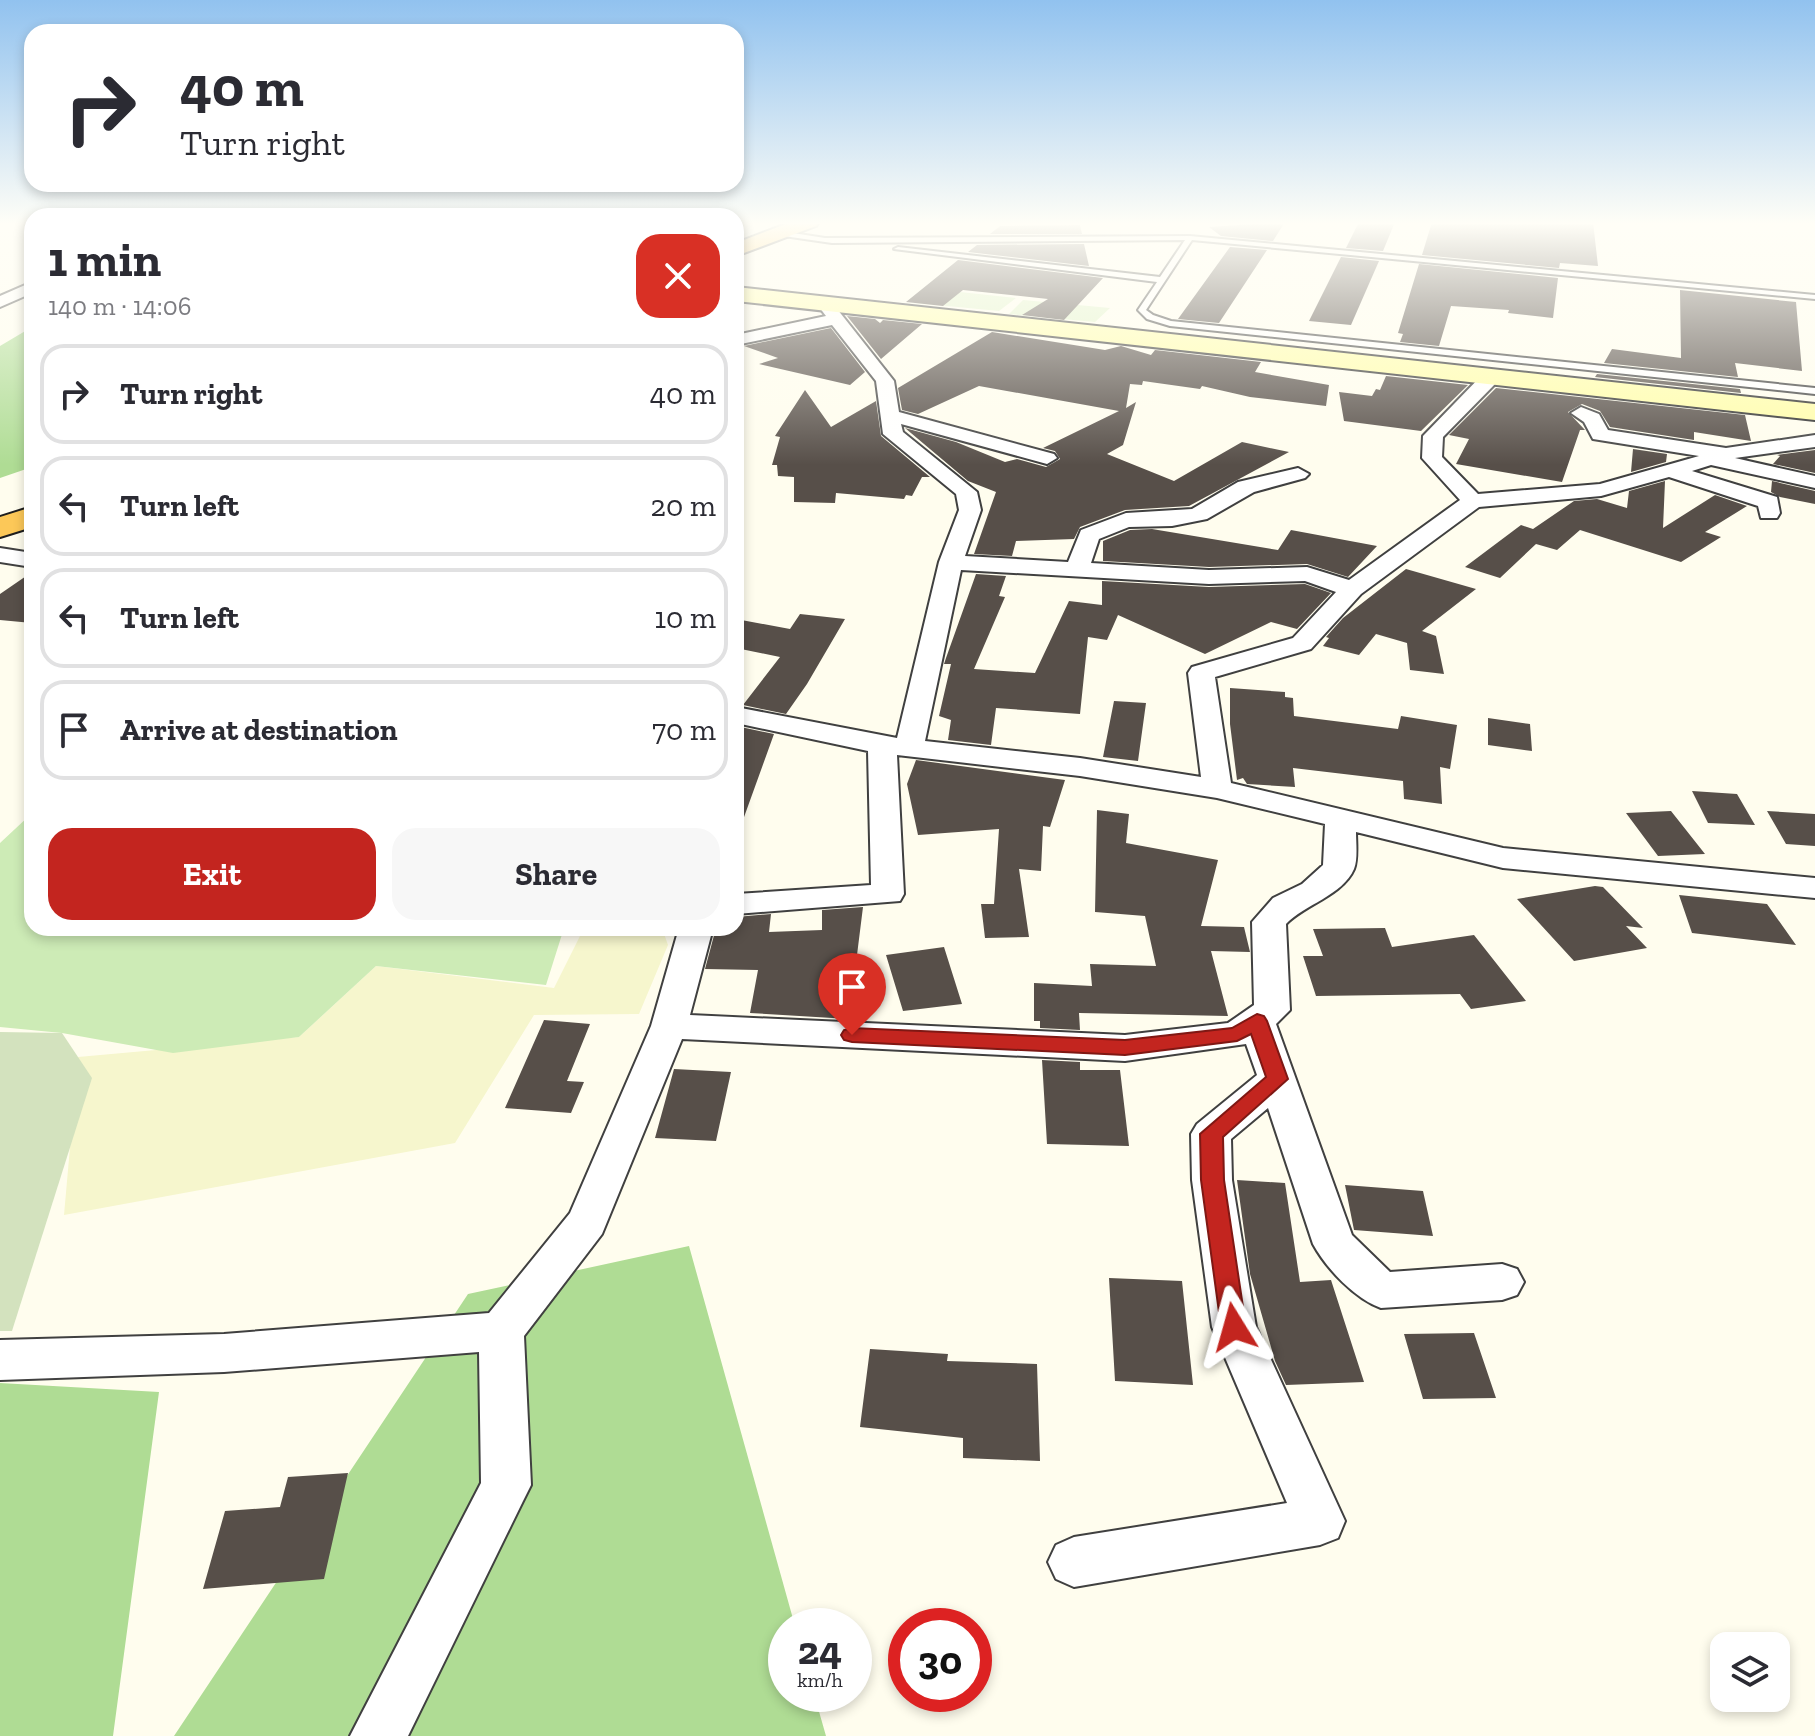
<!DOCTYPE html>
<html lang="en">
<head>
<meta charset="utf-8">
<style>
	:root { --surface:#fff; --page:#f7f7f7; --text:#2b2b33; --muted:#7c7c81; --line:#e1e1e2; --accent:#c3251f }
	body { margin:0; font-family:"Zilla Slab",serif; background:var(--page); color:var(--text); height:100vh; display:flex; flex-direction:column; font-size:30px; white-space:nowrap }
	* { box-sizing:border-box; margin:0 }
	p { font-size:26px; color:var(--muted) }
	.icon { flex:none; width:44px; height:44px; fill:none; stroke:currentColor; stroke-width:2; stroke-linecap:round; stroke-linejoin:round }
	.map { position:relative; flex:1; overflow:hidden }
	.panel { position:absolute; left:24px; top:208px; width:720px; height:728px; display:flex; flex-direction:column; background:var(--surface); border-radius:24px; box-shadow:0 4px 12px #0003 }
	.panel>* { flex:none }
	.guide { position:absolute; left:24px; top:24px; width:720px; height:168px; border-radius:24px; box-shadow:0 4px 12px #0003; background:#fff; color:var(--text); overflow:hidden }
	.tools { position:absolute; left:1710px; top:1632px; display:grid; gap:16px }
	.tools a { display:grid; place-items:center; width:80px; height:80px; border-radius:16px; background:var(--surface); box-shadow:0 4px 12px #0003; font-size:40px }
	.speed { position:absolute; left:768px; top:1608px; display:flex; gap:16px; font-size:40px; font-weight:700; text-align:center }
	.speed>* { display:grid; place-content:center; width:104px; height:104px; border-radius:50%; background:var(--surface); box-shadow:0 4px 12px #0003; line-height:1 }
	.speed small { font-size:20px; font-weight:400 }
	.speed .limit { border:12px solid #d22; background:#fff; color:#111 }
	.pin { position:absolute; display:grid; place-items:center; width:68px; height:68px; color:#fff; margin:-82px -34px; border-radius:50% 50% 50% 0; rotate:-45deg; box-shadow:0 0 8px #0007 }
	.pin .icon { rotate:45deg }
	.me { position:absolute; width:88px; margin:-44px; rotate:352deg; stroke-linejoin:round; filter:drop-shadow(0 0 6px #0008) }
	.turn { display:flex; align-items:center; gap:28px; height:168px; padding:0 24px; font-size:36px }
	.turn .icon { width:104px; height:104px; stroke-width:2.5 }
	.turn b { display:block; font-size:56px; line-height:68px }
	.round { display:grid; place-items:center; flex:none; width:84px; height:84px; border-radius:24px; background:var(--page) }
	.headline { display:flex; align-items:center; justify-content:space-between; height:136px; padding:0 24px }
	h1 { font-size:48px; font-weight:700; line-height:60px }
	.primary-button { display:flex; gap:16px; margin-top:auto; padding:16px 24px }
	.primary-button a { flex:1; height:92px; border-radius:24px; background:var(--accent); color:#fff; font-size:32px; font-weight:700; line-height:92px; text-align:center }
	.primary-button a+a { background:var(--page); color:var(--text) }
	ul { padding:0; list-style:none }
	li { display:flex; align-items:center; gap:24px; height:100px; margin:0 16px 12px; padding:0 8px; border:4px solid var(--line); border-radius:24px }
	li div { flex:1 }
	li b { display:block; font-size:30px }
	li em { font-style:normal }
	.map>svg:first-child { display:block }
	.farmland { fill:#f6f6cd }
	.green { fill:#cdebb6 }
	.forest { fill:#afdc94 }
	.cemetery { fill:#d3e2be }
	.pitch { fill:#e0f2c8 }
	.building { fill:#574f49 }
	.lines { fill:none; stroke-linecap:round; stroke-linejoin:round }
	.service-casing { stroke:#404040; stroke-width:4 }
	.minor-casing { stroke:#404040; stroke-width:4 }
	.secondary-casing { stroke:#2f2f2f; stroke-width:4 }
	.trunk-casing { stroke:#1e1e1e; stroke-width:4 }
	.service { fill:#fff; fill-rule:evenodd }
	.minor { fill:#fff; fill-rule:evenodd }
	.secondary { fill:#fffda9; fill-rule:evenodd }
	.trunk { fill:#fcc858; fill-rule:evenodd }
	.route { fill:#c3251f; stroke:#7f1814; stroke-width:2 }
</style>
</head>
<body>
<div class="map">
<svg width="1815" height="1736" viewBox="0 0 1815 1736">
	<rect width="100%" height="100%" fill="#fffdee"/>
	<!-- farmland -->
	<path class="farmland" d="M584 928H662L668 945 639 1014 534 1015 455 1143 64 1215 78 1057 299 1037 376 966 554 988Z"/>
	<!-- green -->
	<path class="green" d="M30 815 32 928H564L546 985 376 966 299 1037 173 1053 62 1033 0 1027V843Z"/>
	<!-- forest -->
	<path class="forest" d="M32 327V467L0 478V346Z
		M689 1246 795 1626H786V1694H814L826 1736H174L468 1294Z
		M0 1383 159 1392 113 1736H0Z"/>
	<!-- cemetery -->
	<path class="cemetery" d="M0 1032 62 1033 92 1078 12 1331H0Z"/>
	<!-- pitch -->
	<path class="pitch" d="M932 289 1016 298 999 311 916 303Z
		M1023 300 1110 308 1095 322 1009 314Z"/>
	<!-- building -->
	<path class="building" d="M1285 222 1273 241 1221 236 1209 227Z
		M1359 222H1395L1383 251 1346 248Z
		M1432 222H1593L1598 266 1560 263 1559 268 1422 255Z
		M1080 225 1082 234H990L1000 226Z
		M1084 244 1089 266 968 252 977 245Z
		M1230 247 1267 250 1219 323 1178 319Z
		M1341 257 1379 261 1351 325 1309 321Z
		M958 260 1103 278 1064 320 1022 315 1048 299 963 290 943 306 906 302Z
		M1419 264 1558 278 1553 318 1508 313 1509 310 1451 306 1439 346 1400 342 1403 334 1398 333Z
		M1680 290 1796 302 1802 371 1735 363 1738 377 1604 363 1612 349 1681 358Z
		M847 316 875 319 880 323 883 320 922 324 881 359Z
		M831 328 865 372 850 385 759 364 778 358 744 346Z
		M992 332 1105 350 1121 346 1151 355 1155 350 1261 362 1255 372 1329 385 1326 406 1250 397 1202 386 1200 389 1143 381 1142 385 1130 384 1126 408 1136 402 1123 445 1107 454 1174 481 1242 442 1289 452 1189 506 1125 510 1080 527 1074 539 1016 541 1012 556 974 554 996 492 968 481 905 428 956 442 1005 462 1017 459 1046 467 1060 459 1055 451 1043 448 1119 411 979 386 918 414 902 410 898 388Z
		M1597 374 1740 389 1741 393 1595 377Z
		M1386 376 1468 385 1421 431 1344 421 1339 392 1372 396 1376 389 1380 390Z
		M1496 388 1745 415 1751 441 1694 432V440L1610 427 1600 411 1582 404 1568 412 1585 430H1580L1562 482 1456 464 1469 439 1449 435Z
		M805 390 831 427 876 401 881 436 930 477H922L912 496 906 495 904 499 836 493 835 503 794 502V477L778 476 777 465H772L780 437 775 436Z
		M1633 449 1667 454 1666 462 1631 472Z
		M1815 450V473L1773 464 1780 456 1777 455Z
		M1665 481 1663 528 1715 495 1747 506 1705 532 1721 537 1681 562 1580 530 1557 550 1536 544 1500 578 1465 567 1521 525 1533 529 1574 501 1597 499 1627 508 1629 491Z
		M1772 481 1815 491V504L1780 497 1771 492Z
		M1152 529 1278 550 1291 530 1377 546 1348 577 1307 564 1209 567 1103 561V541L1130 530Z
		M1406 569 1476 589 1422 631 1436 636 1444 674 1410 670 1407 643 1376 634 1359 655 1323 646 1329 638 1326 637 1343 618Z
		M32 572V623L0 620V594Z
		M976 574 1006 576 999 596 1005 597 974 669 1035 673 1069 601 1102 605V581L1209 587 1305 584 1331 593 1297 629 1271 622 1205 654 1118 615 1107 640 1088 637 1080 714 996 708 991 745 948 740 951 720 939 716 951 664H944L946 658Z
		M800 614 845 619 807 684 786 714 743 705 780 657 736 648V619L790 629Z
		M1230 688 1285 692V697L1293 698 1294 716 1398 729 1401 716 1457 725 1450 769 1440 767 1442 804 1404 799 1403 781 1293 768 1295 787 1247 784 1243 778 1237 780 1230 724Z
		M1114 701 1146 703 1138 761 1103 757Z
		M1488 718 1530 724 1532 751 1488 745Z
		M736 726 774 734 739 831 736 830Z
		M916 760 1065 780 1050 827 1043 826 1041 871 1019 869 1029 937 985 938 981 904H994L999 829 918 835 907 784Z
		M1692 791 1737 794 1755 825 1708 823Z
		M1097 810 1129 814 1126 843 1218 860 1201 926 1244 927 1250 952 1211 951 1228 1016 1079 1013 1080 1030 1040 1028V1021H1034V983L1092 986 1090 964 1156 966 1145 916 1095 912Z
		M1671 811 1705 854 1658 856 1626 813Z
		M1767 811 1815 814V846L1786 844Z
		M1595 886 1603 887 1643 928 1626 926 1647 948 1574 961 1517 899Z
		M1679 895 1767 904 1796 945 1692 933Z
		M863 907 849 1019 750 1013 758 970 705 969 716 928H736V917L771 914 769 932 822 930V910Z
		M1385 928 1392 947 1474 935 1526 1001 1471 1009 1460 994 1316 996 1303 956H1323L1313 929Z
		M944 947 962 1004 903 1011 886 955Z
		M544 1020 590 1024 567 1081 584 1082 571 1113 505 1108Z
		M1042 1060 1080 1062V1070H1120L1129 1146 1047 1144Z
		M674 1069 731 1072 716 1141 655 1138Z
		M1237 1180 1285 1183 1300 1282 1331 1280 1364 1382 1286 1385 1275 1361 1250 1274Z
		M1345 1185 1423 1191 1433 1236 1354 1230Z
		M1109 1278 1182 1281 1193 1385 1115 1381Z
		M1474 1333 1496 1398 1423 1399 1404 1334Z
		M870 1349 948 1354 947 1361 1037 1364 1040 1461 963 1458V1438L860 1427Z
		M348 1473 324 1579 203 1589 225 1511 280 1507 288 1477Z"/>
	<g class="lines">
		<defs>
			<path id="service" d="M780 231 825 238 1190 236 1815 295V299L1192 240 1146 310 1153 315 1171 321 1815 388V394L1170 326 1147 319 1138 310 1157 282 894 249 898 247 1160 277 1185 240 832 243 777 235Z"/>
			<path id="minor" d="M32 282V293L0 307V296Z
				M824 298 830 300 894 381 899 412 1054 454 1057 458 1047 464 901 424 903 432 977 492 981 510 965 556 1068 562 1081 530 1126 513 1192 509 1238 482 1298 468 1309 474 1305 478 1254 492 1207 519 1172 526 1129 527 1099 539 1091 563 1209 570 1307 567 1349 580 1460 500 1422 458 1423 436 1484 373H1498L1500 377 1498 381 1443 437 1442 457 1478 494 1600 484 1699 456 1593 439 1584 422 1571 413 1581 407 1599 414 1608 430 1726 448 1815 435V447L1735 458 1815 476V488L1711 465 1692 471 1777 497 1780 513 1777 518H1761L1758 506 1669 477 1601 496 1479 507 1361 594 1311 649 1215 677 1231 783 1503 848 1815 878V898L1503 868 1356 832C1356 843 1358 859 1354 869 1343 895 1304 905 1286 924L1290 1010 1276 1024 1352 1235 1390 1272 1502 1264 1517 1269 1524 1282 1517 1295 1502 1300 1381 1308C1355 1299 1326 1268 1313 1244L1268 1108 1231 1139 1232 1180 1256 1327 1345 1521 1338 1538 1320 1545 1074 1587 1056 1579 1048 1562 1056 1545 1074 1537 1287 1503 1212 1327 1192 1180 1191 1134 1197 1124 1257 1075 1246 1044 1125 1061 682 1039 602 1234 524 1336 531 1485 523 1501 408 1736H350L481 1483 479 1352 224 1372 0 1380V1340L224 1334 489 1313 570 1213 651 1026 679 928H713L690 1015 1125 1035 1228 1023 1254 1005 1252 922 1273 898 1302 884 1323 865 1325 824 1217 798 1080 776 897 755 904 894 900 901 736 914V894L871 885 868 751 736 723V707L897 738 939 562 959 510 956 494 883 434 876 381 832 325 736 345V335L826 316 816 303ZM961 570 1209 584 1305 581 1336 592 1293 638 1192 667 1188 673 1201 777 1080 758 925 741Z
				M0 548 32 553V567L0 562Z"/>
			<path id="secondary" d="M736 287 1815 404V420L736 301Z"/>
			<path id="trunk" d="M791 222H819L816 226 736 256V243Z
				M32 507V527L0 537V517Z"/>
		</defs>
		<!-- service casing -->
		<use href="#service" class="service-casing"/>
		<!-- minor casing -->
		<use href="#minor" class="minor-casing"/>
		<!-- secondary casing -->
		<use href="#secondary" class="secondary-casing"/>
		<!-- trunk casing -->
		<use href="#trunk" class="trunk-casing"/>
		<!-- service -->
		<use href="#service" class="service"/>
		<!-- minor -->
		<use href="#minor" class="minor"/>
		<!-- secondary -->
		<use href="#secondary" class="secondary"/>
		<!-- trunk -->
		<use href="#trunk" class="trunk"/>
	</g>
	<!-- sky -->
	<linearGradient id="sky" x2="0" y2="1"><stop stop-color="#91c2ef"/><stop offset="0.48" stop-color="#fffef7"/><stop offset="1" stop-color="#fffef7" stop-opacity="0"/></linearGradient>
	<rect width="1815" height="465" fill="url(#sky)"/>
	<!-- route -->
	<path class="route" d="M1257 1014 1264 1016 1267 1021 1288 1079 1223 1137 1224 1180 1246 1327 1243 1334 1234 1337 1225 1334 1221 1327 1201 1180 1200 1134 1266 1077 1251 1034 1237 1041 1125 1055 852 1042 844 1040 841 1035 844 1030 852 1028 1125 1040 1232 1028Z"/>
</svg>
<div class="tools">
<a><svg class="icon" aria-label="layers" viewBox="0 0 24 24"><path d="M12 4l9 5-9 5-9-5zM3 14l9 5 9-5"/></svg></a>
</div>
<div class="speed"><div>24<small>km/h</small></div><div class="limit">30</div></div>
<div class="pin" style="left:852px;top:1035px;background:#d93025"><svg class="icon" aria-label="arrive" viewBox="0 0 24 24"><path d="M6 21V4h12l-3 4 3 4H6"/></svg></div>
<svg class="me" style="left:1234px;top:1327px" viewBox="-20 -20 40 40"><path d="M0-17L14 15 0 8-14 15z" fill="#c3251f" stroke="#fff" stroke-width="4"/></svg>
<div class="guide">
<div class="turn"><svg class="icon" aria-label="right" viewBox="0 0 24 24"><path d="M7 20v-9h11M14 6l5 5-5 5"/></svg><div><b>40 m</b>Turn right</div></div>
</div>
<section class="panel">
<div class="headline"><div><h1>1 min</h1><p>140 m · 14:06</p></div><a class="round" style="background:#d93025;color:#fff"><svg class="icon" aria-label="close" viewBox="0 0 24 24"><path d="M6 6l12 12M18 6L6 18"/></svg></a></div>
<ul>
<li><svg class="icon" aria-label="right" viewBox="0 0 24 24"><path d="M7 20v-9h11M14 6l5 5-5 5"/></svg><div><b>Turn right</b></div><em>40 m</em></li>
<li><svg class="icon" aria-label="left" viewBox="0 0 24 24"><path d="M17 20v-9H6M10 6l-5 5 5 5"/></svg><div><b>Turn left</b></div><em>20 m</em></li>
<li><svg class="icon" aria-label="left" viewBox="0 0 24 24"><path d="M17 20v-9H6M10 6l-5 5 5 5"/></svg><div><b>Turn left</b></div><em>10 m</em></li>
<li><svg class="icon" aria-label="arrive" viewBox="0 0 24 24"><path d="M6 21V4h12l-3 4 3 4H6"/></svg><div><b>Arrive at destination</b></div><em>70 m</em></li>
</ul>
<div class="primary-button"><a>Exit</a><a>Share</a></div>
</section>
</div>
</body>
</html>
